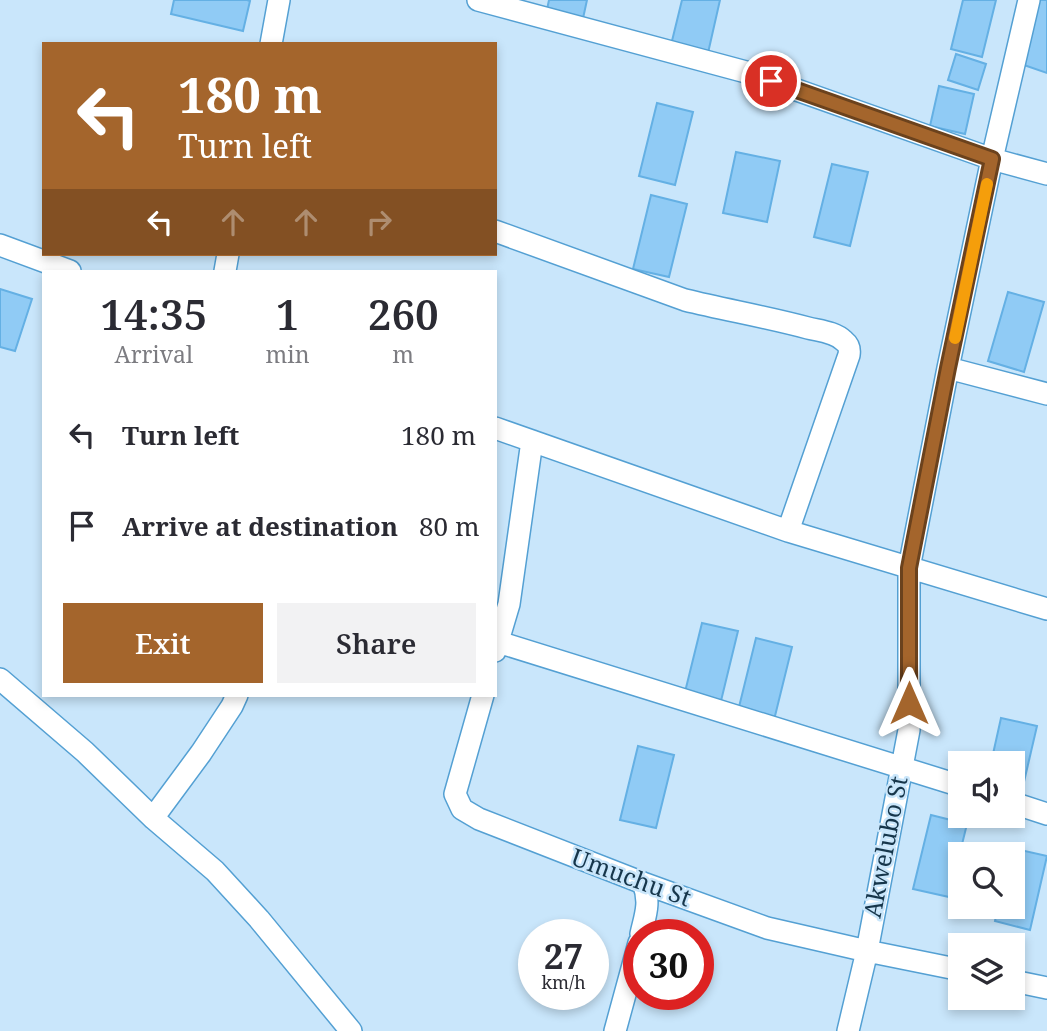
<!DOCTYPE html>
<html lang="en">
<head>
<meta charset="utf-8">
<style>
	:root { --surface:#fff; --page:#f2f2f3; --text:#2b2b33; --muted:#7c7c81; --accent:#a4652c }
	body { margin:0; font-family:"Noto Serif",serif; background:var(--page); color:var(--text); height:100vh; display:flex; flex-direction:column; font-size:26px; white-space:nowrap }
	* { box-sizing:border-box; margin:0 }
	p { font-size:23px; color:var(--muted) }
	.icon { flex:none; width:38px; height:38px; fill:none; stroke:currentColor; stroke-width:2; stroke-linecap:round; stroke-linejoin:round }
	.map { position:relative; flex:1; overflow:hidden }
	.details { position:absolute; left:42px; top:270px; width:455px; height:427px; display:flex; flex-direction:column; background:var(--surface); border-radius:0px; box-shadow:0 4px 10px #0003 }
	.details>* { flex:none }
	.guide { position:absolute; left:42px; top:42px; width:455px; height:214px; border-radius:0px; box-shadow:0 4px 10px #0003; background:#a4652c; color:#fff; overflow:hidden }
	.tools { position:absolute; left:948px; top:751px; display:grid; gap:14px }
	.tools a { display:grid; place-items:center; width:77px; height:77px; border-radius:0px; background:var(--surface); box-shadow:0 4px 10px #0003; font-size:35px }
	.speed { position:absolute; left:518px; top:919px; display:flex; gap:14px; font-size:35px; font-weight:700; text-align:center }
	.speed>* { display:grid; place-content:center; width:91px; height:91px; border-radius:50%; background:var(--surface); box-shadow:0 4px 10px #0003; line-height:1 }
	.speed small { font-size:18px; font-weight:400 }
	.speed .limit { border:10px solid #d22; background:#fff; color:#111 }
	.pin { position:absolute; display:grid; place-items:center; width:60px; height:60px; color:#fff; margin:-30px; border:4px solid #fff; border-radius:50%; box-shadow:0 2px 7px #0007 }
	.me { position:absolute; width:77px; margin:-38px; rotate:0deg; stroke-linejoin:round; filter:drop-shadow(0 0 5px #0008) }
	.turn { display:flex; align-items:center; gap:24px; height:147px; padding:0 21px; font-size:32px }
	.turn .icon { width:91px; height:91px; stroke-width:2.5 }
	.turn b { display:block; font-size:49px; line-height:60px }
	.lanes { display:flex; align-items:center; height:66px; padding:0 21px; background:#0003; justify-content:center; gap:35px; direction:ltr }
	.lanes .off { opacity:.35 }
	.eta { display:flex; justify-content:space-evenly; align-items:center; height:119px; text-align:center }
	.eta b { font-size:42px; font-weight:600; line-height:49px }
	.primary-button { display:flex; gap:14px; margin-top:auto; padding:14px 21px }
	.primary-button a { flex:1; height:80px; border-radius:0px; background:var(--accent); color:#fff; font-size:28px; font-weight:600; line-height:80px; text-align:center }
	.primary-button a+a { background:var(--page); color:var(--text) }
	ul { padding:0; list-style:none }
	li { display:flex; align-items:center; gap:21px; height:91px; padding:0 21px }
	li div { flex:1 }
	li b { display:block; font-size:26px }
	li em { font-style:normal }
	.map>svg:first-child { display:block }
	.building { fill:#90cbf5; stroke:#64b0e4; stroke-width:2 }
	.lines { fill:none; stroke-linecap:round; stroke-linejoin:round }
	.street-casing { stroke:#54a0d3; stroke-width:24 }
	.street { stroke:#fff; stroke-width:21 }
	.route-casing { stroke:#6b421d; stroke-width:18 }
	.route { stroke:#a4652c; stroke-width:12 }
	.slow { stroke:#f59e0b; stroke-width:12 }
	.labels { text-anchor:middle; stroke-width:5; stroke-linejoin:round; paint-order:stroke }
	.street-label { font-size:24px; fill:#16364b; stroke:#c9e6fb }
</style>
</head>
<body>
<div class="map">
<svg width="1047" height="1031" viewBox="0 0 1047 1031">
	<rect width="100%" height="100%" fill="#c9e6fb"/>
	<!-- building -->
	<path class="building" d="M174 0H247L250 1 243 31 171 14Z
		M549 0H587L582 23 546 14Z
		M682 0H720L708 53 671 45Z
		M963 0H996L982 57 951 49Z
		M1037 0H1047V73L1024 65Z
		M956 54 986 64 978 90 948 80Z
		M939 86 974 94 965 134 930 126Z
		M657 103 693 112 675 185 639 176Z
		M736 152 780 161 767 222 723 213Z
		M832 164 868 172 850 246 814 237Z
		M651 195 687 204 669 277 633 269Z
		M0 289 32 299 15 351 0 347Z
		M1008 292 1044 302 1024 372 988 361Z
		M702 623 738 631 720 705 684 696Z
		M756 638 792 647 774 720 738 711Z
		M1001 718 1037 726 1020 799 1013 798V763H991Z
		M638 746 674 755 656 828 620 820Z
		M931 815 967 824 949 897 913 889Z
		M1012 848 1047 856 1030 930 995 921 998 906H1013V854H1011Z"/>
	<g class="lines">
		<defs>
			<path id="street" d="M478 0 746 72 992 159 1047 174
				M271 44 279 0
				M495 231 685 300C726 310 767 317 808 328 820 331 835 332 844 341 849 345 850 349 849 355L788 531
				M0 245 70 271
				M225 271 228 254
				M948 368 1047 394
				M495 428 788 531 1047 609
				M498 642 961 786
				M495 651 509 604 532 441
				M0 679 85 752 153 818 215 871 259 919 351 1031
				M483 695 455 794 462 809 479 819 643 883 767 928 867 951 961 970
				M1013 803 1047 814
				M153 818 201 753 232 706 237 695
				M641 934C645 916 651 902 643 883
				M1013 981 1047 988
				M615 1031 639 943
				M848 1031 867 951 909 730V568L948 368 992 159 1029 0"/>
		</defs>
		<!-- street casing -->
		<use href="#street" class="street-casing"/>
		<!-- street -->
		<use href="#street" class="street"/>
	</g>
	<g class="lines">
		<defs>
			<path id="route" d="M771 81 992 159 948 368 909 568V703"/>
		</defs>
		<!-- route casing -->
		<use href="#route" class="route-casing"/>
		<!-- route -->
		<use href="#route" class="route"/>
		<!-- slow -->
		<path class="slow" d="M955 338 987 184"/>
	</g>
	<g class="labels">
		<!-- street labels -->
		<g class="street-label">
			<text transform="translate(886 847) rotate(-79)" y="8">Akwelubo St</text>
			<text transform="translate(631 878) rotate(20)" y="8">Umuchu St</text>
		</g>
	</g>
</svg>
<div class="tools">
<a><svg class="icon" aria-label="sound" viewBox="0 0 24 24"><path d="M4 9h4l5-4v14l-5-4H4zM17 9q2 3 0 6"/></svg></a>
<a><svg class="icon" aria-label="search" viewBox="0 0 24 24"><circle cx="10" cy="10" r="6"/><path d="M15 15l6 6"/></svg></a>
<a><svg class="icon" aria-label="layers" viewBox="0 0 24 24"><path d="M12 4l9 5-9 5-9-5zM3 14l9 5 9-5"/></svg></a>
</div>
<div class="speed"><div>27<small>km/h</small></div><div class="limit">30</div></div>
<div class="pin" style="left:771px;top:81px;background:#d93025"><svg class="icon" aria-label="arrive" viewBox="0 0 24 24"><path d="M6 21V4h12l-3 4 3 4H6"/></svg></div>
<svg class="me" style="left:909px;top:703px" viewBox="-20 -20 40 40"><path d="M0-17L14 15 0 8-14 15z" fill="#a4652c" stroke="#fff" stroke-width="4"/></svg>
<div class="guide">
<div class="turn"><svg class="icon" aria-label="left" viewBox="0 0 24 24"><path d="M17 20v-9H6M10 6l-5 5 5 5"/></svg><div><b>180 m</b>Turn left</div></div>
<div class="lanes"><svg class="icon" aria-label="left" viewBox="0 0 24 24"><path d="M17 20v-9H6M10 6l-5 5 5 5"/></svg><svg class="icon off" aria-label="ahead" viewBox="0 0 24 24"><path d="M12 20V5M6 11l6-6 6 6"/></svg><svg class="icon off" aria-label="ahead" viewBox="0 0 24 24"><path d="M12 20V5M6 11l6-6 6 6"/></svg><svg class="icon off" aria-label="right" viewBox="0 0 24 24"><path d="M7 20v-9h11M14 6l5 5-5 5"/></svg></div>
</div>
<section class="details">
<div class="eta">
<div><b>14:35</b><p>Arrival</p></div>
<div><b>1</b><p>min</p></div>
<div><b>260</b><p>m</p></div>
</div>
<ul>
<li><svg class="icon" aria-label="left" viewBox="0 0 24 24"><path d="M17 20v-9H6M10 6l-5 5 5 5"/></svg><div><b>Turn left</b></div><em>180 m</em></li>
<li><svg class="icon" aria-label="arrive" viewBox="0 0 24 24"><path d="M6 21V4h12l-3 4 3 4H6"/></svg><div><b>Arrive at destination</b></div><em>80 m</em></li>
</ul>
<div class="primary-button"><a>Exit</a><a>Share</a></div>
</section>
</div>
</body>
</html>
